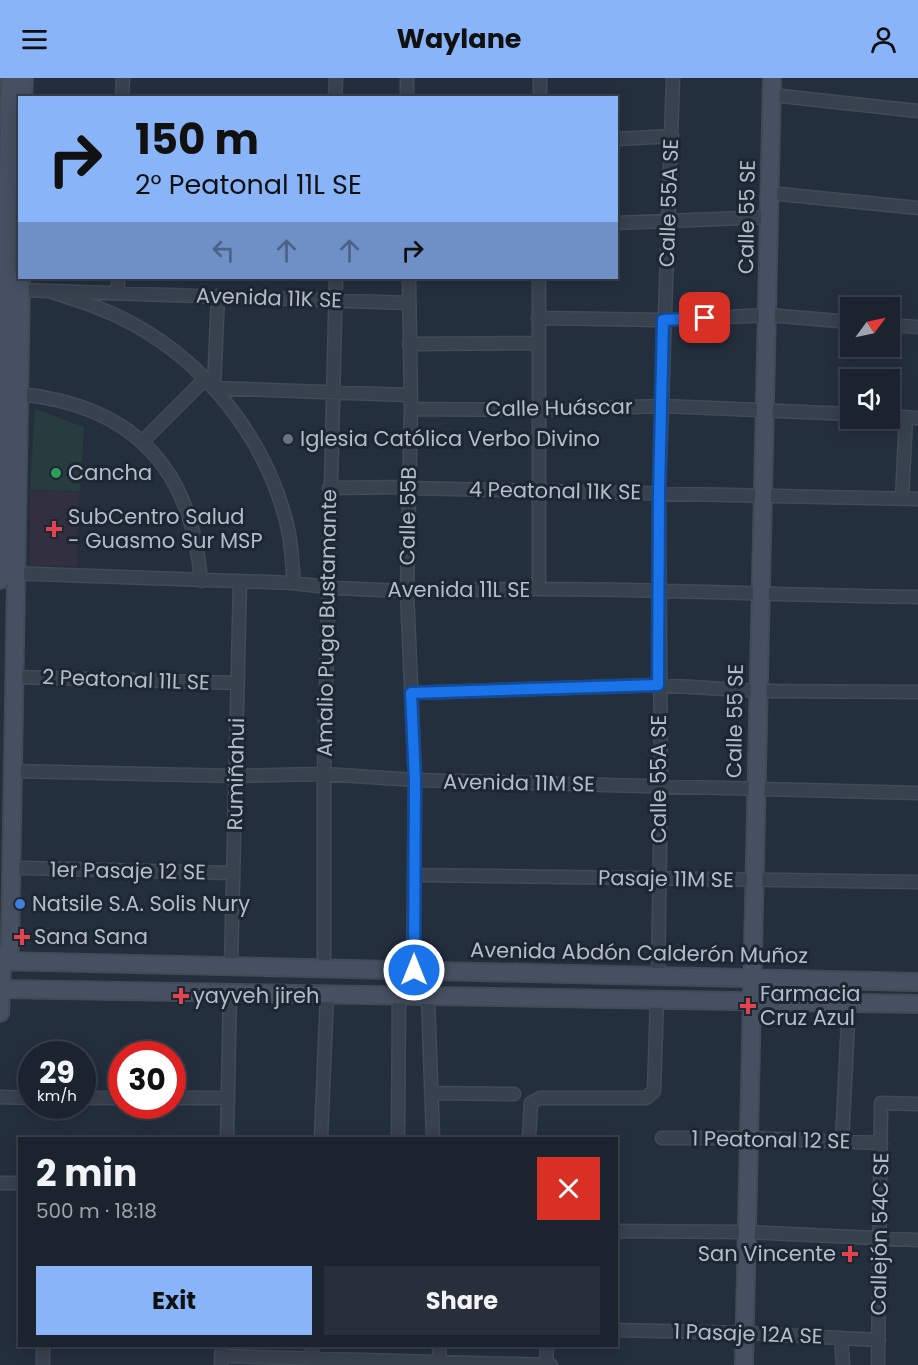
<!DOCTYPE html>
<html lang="en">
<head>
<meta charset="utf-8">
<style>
	:root { --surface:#1b232e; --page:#282f3a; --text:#f1f3f6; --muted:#a0a4aa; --line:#39404a; --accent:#8ab4f8 }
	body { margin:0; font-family:Poppins,sans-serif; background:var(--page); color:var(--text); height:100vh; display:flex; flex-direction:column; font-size:22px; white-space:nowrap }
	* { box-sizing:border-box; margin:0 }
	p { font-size:20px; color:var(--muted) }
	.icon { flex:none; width:33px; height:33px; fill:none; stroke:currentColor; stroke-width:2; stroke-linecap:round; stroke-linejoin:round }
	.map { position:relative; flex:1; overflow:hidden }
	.sheet { position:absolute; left:18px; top:1059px; width:600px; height:210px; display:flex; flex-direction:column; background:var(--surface); border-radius:0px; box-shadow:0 3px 15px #0003,0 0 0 2px var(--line) }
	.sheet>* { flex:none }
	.banner { position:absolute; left:18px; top:18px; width:600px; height:183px; border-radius:0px; box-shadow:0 3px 15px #0003,0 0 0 2px var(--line); background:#8ab4f8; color:#111; overflow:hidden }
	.needle { width:39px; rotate:57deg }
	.tools { position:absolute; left:840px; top:219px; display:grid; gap:12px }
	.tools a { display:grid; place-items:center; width:60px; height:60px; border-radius:0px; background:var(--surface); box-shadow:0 3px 15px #0003,0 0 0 2px var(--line); font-size:30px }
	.speed { position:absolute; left:18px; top:963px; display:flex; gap:12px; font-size:30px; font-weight:700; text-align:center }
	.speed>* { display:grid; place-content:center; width:78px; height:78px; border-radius:50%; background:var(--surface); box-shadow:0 3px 15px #0003,0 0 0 2px var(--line); line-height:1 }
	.speed small { font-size:15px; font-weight:400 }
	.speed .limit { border:9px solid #d22; background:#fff; color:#111 }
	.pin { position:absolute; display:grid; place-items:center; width:51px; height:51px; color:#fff; margin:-26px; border-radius:12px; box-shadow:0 3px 9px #0006 }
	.me { position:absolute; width:66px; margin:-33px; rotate:0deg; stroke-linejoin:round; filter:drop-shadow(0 0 4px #0008) }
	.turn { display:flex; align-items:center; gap:21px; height:126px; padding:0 18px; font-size:27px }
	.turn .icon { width:78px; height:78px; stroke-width:2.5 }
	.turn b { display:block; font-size:42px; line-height:51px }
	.lanes { display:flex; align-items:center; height:57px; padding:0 18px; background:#0003; justify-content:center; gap:30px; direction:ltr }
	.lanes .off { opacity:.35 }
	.round { display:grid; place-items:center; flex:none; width:63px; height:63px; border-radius:0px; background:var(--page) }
	.summary { display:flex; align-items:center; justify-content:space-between; height:102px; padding:0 18px }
	h1 { font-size:36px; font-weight:700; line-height:45px }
	.primary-button { display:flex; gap:12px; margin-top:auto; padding:12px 18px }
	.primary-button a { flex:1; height:69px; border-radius:0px; background:var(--accent); color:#111; font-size:24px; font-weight:700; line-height:69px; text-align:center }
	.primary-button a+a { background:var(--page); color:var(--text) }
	header { display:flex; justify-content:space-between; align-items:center; height:78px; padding:0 18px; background:var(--accent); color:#111; font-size:27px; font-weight:700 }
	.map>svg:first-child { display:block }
	.medical { fill:#32303f }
	.green { fill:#263c3f }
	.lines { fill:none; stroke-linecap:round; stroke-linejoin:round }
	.street-casing { stroke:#414a57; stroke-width:15 }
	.secondary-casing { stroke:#414a57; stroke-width:20 }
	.street { stroke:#38414e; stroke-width:12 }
	.secondary { stroke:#465061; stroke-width:16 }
	.route-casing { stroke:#114b97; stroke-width:15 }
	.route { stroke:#1a73e8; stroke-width:10 }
	.worship-dot { fill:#6b7280; stroke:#1d2633; stroke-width:2 }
	.leisure-dot { fill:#2e9e5b; stroke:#1d2633; stroke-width:2 }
	.health-dot { fill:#e0444e; stroke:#1d2633; stroke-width:2 }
	.shop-dot { fill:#3f7fe0; stroke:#1d2633; stroke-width:2 }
	.labels { text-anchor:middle; stroke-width:6; stroke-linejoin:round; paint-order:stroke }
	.street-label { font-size:21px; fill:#b4bcc9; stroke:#1d2633 }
	.poi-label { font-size:21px; fill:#b4bcc9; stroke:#1d2633; text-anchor:start }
</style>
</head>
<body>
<header><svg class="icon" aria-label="menu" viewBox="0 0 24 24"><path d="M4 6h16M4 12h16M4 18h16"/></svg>Waylane<svg class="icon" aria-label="person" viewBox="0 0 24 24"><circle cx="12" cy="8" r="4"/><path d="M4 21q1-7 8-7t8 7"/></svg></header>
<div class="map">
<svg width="918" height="1287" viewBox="0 0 918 1287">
	<rect width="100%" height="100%" fill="#242f3e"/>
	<!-- medical -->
	<path class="medical" d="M30 413 79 414 77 488H30Z"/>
	<!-- green -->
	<path class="green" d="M35 331 84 349 80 413 30 412Z"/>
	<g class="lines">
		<defs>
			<path id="street" d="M407 0V20
				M772 17 918 33
				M122 20 123 0
				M335 20 336 0
				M540 20V0
				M616 61 672 58
				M770 115 918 130
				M616 145 770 139
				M409 200 411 331 407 514 415 702 413 892
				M539 200V511
				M21 212 408 225
				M49 213C77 222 106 231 133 246 209 287 269 366 288 451 292 468 292 487 294 505
				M118 215V200
				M218 218 214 310 408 317
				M538 240 663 242 768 237 850 244
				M890 247 918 249
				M409 266 538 265
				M19 316C133 327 192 390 201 503
				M411 331 540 332 663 328 850 336
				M890 338 918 340
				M142 364 205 301
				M329 410 408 409
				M407 410 918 421
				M902 420 906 339
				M8 495 294 505C376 517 458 511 540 511 666 511 792 518 918 519
				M14 599 238 605
				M411 615 658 607 758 613 918 614
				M12 693 236 698 324 696 415 702 918 715
				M23 790 233 795
				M414 797 918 804
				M231 888 240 503
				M324 890V696L336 200
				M658 898 661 708 659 414 673 0
				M428 919 433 1060
				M431 1015 514 1016
				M0 1019 32 1020
				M82 1020H122
				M172 1020H228
				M227 1060 230 915
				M321 1060 327 917
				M398 1060 399 918
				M529 1060 531 1025 540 1020H646L654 1013 657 922
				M662 1060H749L881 1065
				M842 1063 849 926
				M0 1105H20
				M616 1153 747 1154 918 1162
				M616 1252 745 1255 879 1262
				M841 1260 843 1287
				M439 1268 440 1287
				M221 1278 551 1287
				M43 1287V1268
				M221 1287 222 1268
				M312 1287V1268
				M546 1287 547 1268
				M878 1287 881 1025 918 1026"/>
			<path id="secondary" d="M23 20 24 0
				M0 502 10 0
				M0 883 918 904
				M0 911 918 926
				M0 935 2 883 10 869 21 200
				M744 1287 772 0"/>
		</defs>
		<!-- street casing -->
		<use href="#street" class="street-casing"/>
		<!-- secondary casing -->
		<use href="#secondary" class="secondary-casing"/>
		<!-- street -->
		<use href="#street" class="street"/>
		<!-- secondary -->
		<use href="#secondary" class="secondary"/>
	</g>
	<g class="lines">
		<defs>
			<path id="route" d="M414 892 415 702 411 615 658 607 659 414 663 242 705 240"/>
		</defs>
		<!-- route casing -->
		<use href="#route" class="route-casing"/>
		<!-- route -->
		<use href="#route" class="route"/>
	</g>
	<!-- markers -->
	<circle class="worship-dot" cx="288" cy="361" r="6"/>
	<circle class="leisure-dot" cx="56" cy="395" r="6"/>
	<g class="health-dot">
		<path d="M51 442h6v6h6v6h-6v6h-6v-6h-6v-6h6z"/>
		<path d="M19 850h6v6h6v6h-6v6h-6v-6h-6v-6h6z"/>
		<path d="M178 909h6v6h6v6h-6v6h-6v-6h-6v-6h6z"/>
		<path d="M745 919h6v6h6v6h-6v6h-6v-6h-6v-6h6z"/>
		<path d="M847 1167h6v6h6v6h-6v6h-6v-6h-6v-6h6z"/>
	</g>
	<circle class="shop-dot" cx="20" cy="826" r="6"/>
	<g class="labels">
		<!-- street labels -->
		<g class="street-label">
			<text transform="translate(669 125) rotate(-88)" y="7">Calle 55A SE</text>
			<text transform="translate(747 139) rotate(-89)" y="7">Calle 55 SE</text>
			<text transform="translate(269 220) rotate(2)" y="7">Avenida 11K SE</text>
			<text transform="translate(559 330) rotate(-1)" y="7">Calle Huáscar</text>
			<text transform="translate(555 413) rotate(1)" y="7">4 Peatonal 11K SE</text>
			<text transform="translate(408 438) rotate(-89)" y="7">Calle 55B</text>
			<text x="459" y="519">Avenida 11L SE</text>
			<text transform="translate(327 545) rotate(-89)" y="7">Amalio Puga Bustamante</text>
			<text transform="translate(126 602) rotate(2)" y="7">2 Peatonal 11L SE</text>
			<text transform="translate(735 643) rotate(-89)" y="7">Calle 55 SE</text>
			<text transform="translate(236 696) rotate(-89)" y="7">Rumiñahui</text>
			<text transform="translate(659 701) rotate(-90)" y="7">Calle 55A SE</text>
			<text transform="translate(519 705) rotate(1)" y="7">Avenida 11M SE</text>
			<text transform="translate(128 793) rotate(1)" y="7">1er Pasaje 12 SE</text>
			<text transform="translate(666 801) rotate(1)" y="7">Pasaje 11M SE</text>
			<text transform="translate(639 875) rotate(1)" y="7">Avenida Abdón Calderón Muñoz</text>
			<text transform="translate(771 1062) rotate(1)" y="7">1 Peatonal 12 SE</text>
			<text transform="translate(880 1156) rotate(-89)" y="7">Callejón 54C SE</text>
			<text transform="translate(748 1256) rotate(2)" y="7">1 Pasaje 12A SE</text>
		</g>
		<!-- poi labels -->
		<g class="poi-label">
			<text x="300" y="368">Iglesia Católica Verbo Divino</text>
			<text x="68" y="402">Cancha</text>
			<text x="68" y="446">SubCentro Salud<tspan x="68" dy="24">- Guasmo Sur MSP</tspan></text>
			<text x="32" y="833">Natsile S.A. Solis Nury</text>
			<text x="34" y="866">Sana Sana</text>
			<text x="760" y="923">Farmacia<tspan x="760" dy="24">Cruz Azul</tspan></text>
			<text x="193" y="925">yayveh jireh</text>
			<text x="836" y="1183" text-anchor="end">San Vincente</text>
		</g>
	</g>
</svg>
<div class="tools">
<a><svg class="needle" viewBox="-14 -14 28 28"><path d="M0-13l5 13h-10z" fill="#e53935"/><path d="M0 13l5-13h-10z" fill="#a0a4aa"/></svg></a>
<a><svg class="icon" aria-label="sound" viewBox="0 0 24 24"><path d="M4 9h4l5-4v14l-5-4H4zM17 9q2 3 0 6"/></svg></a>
</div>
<div class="speed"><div>29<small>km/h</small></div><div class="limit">30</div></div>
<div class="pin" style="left:705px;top:240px;background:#d93025"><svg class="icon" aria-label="arrive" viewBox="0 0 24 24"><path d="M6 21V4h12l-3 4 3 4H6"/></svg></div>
<svg class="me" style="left:414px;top:892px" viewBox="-20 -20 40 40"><circle r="17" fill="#1a73e8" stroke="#fff" stroke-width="3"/><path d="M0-11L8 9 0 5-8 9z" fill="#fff"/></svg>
<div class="banner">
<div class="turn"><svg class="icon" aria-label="right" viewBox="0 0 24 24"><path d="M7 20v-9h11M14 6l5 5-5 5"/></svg><div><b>150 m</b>2° Peatonal 11L SE</div></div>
<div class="lanes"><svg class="icon off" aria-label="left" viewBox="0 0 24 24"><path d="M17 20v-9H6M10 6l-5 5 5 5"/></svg><svg class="icon off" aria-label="ahead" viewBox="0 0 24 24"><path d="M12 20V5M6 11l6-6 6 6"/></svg><svg class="icon off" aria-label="ahead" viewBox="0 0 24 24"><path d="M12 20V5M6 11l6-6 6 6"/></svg><svg class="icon" aria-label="right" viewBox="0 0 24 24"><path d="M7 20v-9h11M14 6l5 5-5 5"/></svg></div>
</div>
<section class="sheet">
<div class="summary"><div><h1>2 min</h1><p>500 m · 18:18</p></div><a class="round" style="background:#d93025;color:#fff"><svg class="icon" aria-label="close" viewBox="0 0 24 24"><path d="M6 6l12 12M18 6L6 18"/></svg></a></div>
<div class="primary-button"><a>Exit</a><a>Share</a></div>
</section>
</div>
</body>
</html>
